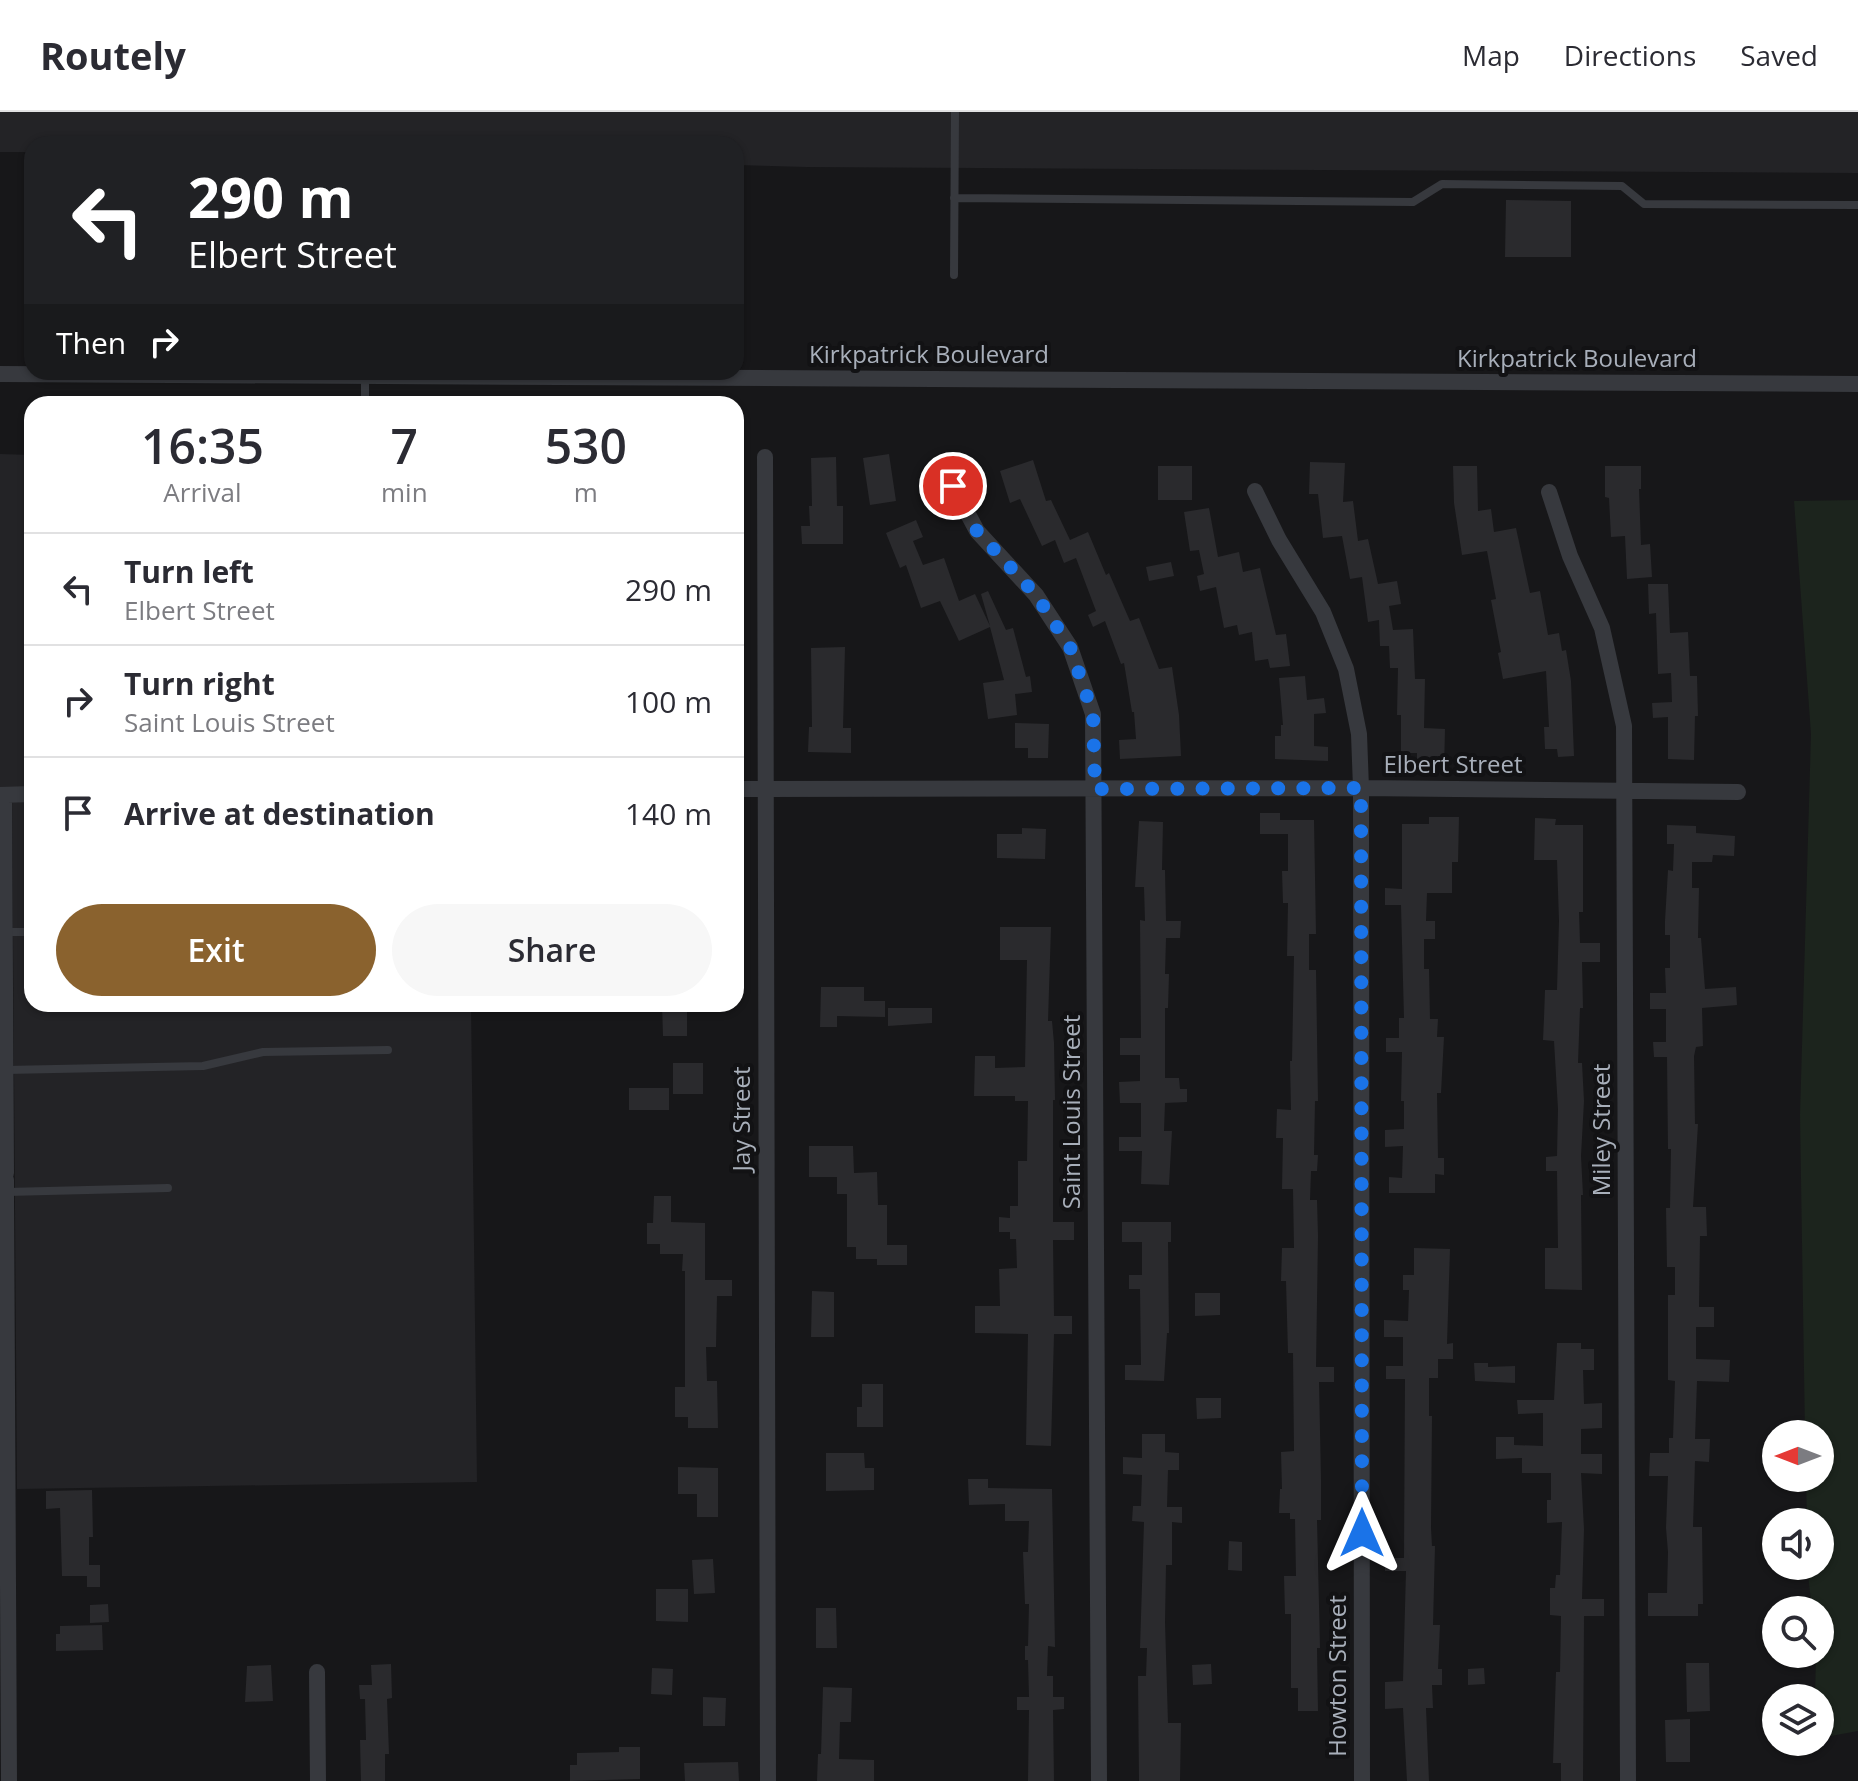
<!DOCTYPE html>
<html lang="en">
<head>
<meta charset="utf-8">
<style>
	:root { --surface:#fff; --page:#f7f7f7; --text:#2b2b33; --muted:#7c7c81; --line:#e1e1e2; --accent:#8a622e }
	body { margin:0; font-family:"Open Sans",sans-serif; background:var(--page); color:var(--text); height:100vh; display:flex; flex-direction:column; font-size:30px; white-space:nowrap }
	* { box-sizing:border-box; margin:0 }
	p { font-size:26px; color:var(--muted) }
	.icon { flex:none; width:44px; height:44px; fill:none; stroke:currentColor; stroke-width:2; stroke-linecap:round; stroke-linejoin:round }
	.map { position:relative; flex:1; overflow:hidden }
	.side { position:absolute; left:24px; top:284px; width:720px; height:616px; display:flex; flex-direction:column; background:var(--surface); border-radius:24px; box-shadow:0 2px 6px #0004 }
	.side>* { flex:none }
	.guide { position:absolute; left:24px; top:24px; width:720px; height:244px; border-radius:24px; box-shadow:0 2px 6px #0004; background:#202124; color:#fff; overflow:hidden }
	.needle { width:52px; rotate:270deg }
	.controls { position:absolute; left:1762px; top:1308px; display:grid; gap:16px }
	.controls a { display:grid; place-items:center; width:72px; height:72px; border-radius:50%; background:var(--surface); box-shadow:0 2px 6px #0004; font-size:40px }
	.pin { position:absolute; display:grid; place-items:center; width:68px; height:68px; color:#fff; margin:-34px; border:4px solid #fff; border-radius:50%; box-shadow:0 2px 8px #0007 }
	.me { position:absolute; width:88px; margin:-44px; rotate:0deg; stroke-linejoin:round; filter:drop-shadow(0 0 6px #0008) }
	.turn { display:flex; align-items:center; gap:28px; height:168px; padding:0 32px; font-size:36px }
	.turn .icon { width:104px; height:104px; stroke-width:2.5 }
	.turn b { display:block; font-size:56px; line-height:68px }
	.then { display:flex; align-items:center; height:76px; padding:0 32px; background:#0003; gap:16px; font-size:30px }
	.eta { display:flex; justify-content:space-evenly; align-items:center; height:136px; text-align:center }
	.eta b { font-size:48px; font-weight:600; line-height:56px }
	.cta { display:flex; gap:16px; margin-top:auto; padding:16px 32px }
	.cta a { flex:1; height:92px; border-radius:48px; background:var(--accent); color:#fff; font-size:32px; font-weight:600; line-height:92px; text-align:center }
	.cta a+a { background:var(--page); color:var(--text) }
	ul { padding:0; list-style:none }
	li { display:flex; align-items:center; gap:24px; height:112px; padding:0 32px; border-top:2px solid var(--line) }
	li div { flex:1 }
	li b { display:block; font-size:30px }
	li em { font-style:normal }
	header { display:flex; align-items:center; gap:48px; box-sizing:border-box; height:112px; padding:0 40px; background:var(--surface); border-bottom:2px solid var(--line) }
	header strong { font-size:38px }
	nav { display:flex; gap:44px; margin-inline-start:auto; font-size:28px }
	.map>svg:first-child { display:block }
	.built { fill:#232326 }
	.green { fill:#1c241d }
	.building { fill:#2a2a2d }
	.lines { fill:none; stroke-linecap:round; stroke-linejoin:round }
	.lane { stroke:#37393e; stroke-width:8 }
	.street { stroke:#37393e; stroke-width:16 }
	.route { stroke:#1a73e8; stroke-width:14; stroke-dasharray:0 25.2 }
	.labels { text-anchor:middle; stroke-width:8; stroke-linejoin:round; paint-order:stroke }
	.street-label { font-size:24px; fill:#a8afba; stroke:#121214 }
</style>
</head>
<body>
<header>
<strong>Routely</strong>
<nav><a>Map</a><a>Directions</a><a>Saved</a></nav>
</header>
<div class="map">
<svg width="1858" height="1669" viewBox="0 0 1858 1669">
	<rect width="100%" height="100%" fill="#171719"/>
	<!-- built -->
	<path class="built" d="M0 0H1858V61L806 55 736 53V32H32V40H0Z
		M0 342 32 343V892H471L477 1370 17 1377 12 677 0 676Z"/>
	<!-- green -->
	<path class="green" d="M1858 388V1619L1820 1626V1586H1815L1816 1542H1820V1498H1812L1807 1454H1820V1410H1807L1806 1366H1820V1322H1805L1800 1003 1811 622 1794 389Z"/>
	<!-- building -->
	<path class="building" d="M1506 88 1571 89V145H1505Z
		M889 342 896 389 870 393 863 346Z
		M836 345 837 394H843V432H802L801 414H810L809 394H812L811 346Z
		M1033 348 1046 389 1051 388 1070 428 1088 420 1106 463 1109 461 1130 509 1139 506 1159 557 1172 555 1179 603 1181 644 1120 647 1119 628 1136 627 1134 600H1132L1124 551 1121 552 1105 509 1093 515 1088 503 1096 499 1076 446 1064 451 1055 428 1042 434 1020 387 1010 391 1000 359Z
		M1310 350 1345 351 1343 390 1353 389 1358 429 1368 427 1378 472 1397 469 1401 492 1389 494 1393 518 1413 517 1415 567H1425L1424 616 1445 617 1444 658H1428V649L1417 648V641H1401V603H1397L1398 556H1390L1389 534H1380L1379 508 1368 510 1362 465 1350 467 1342 424 1323 426 1318 382H1309Z
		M1158 354H1192V388H1158Z
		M1453 354H1477L1478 399 1491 397 1494 420 1516 416 1530 481 1540 479 1548 523 1559 521 1562 539 1566 538 1571 569 1574 644 1558 645 1557 637H1545L1544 615H1549L1546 559 1503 567 1498 541 1501 540 1491 488 1496 487 1487 439 1462 443 1454 391Z
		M1605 354H1641V377H1639L1641 433 1650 432 1652 465 1627 467 1625 424 1611 425 1609 386 1605 385Z
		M1209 396 1218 445 1239 440 1243 460 1260 456 1276 523 1286 522 1290 554 1270 556 1268 547 1255 549 1252 520 1239 523 1237 513 1224 516 1216 475 1200 479 1197 464 1204 462 1199 438 1190 439 1184 400Z
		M916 408 923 425 913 429 923 453 944 446 959 489 975 482 990 514 981 482 988 479 1006 518 1013 516 1026 565 1030 564 1032 580 1015 582 1017 603 988 607 983 571 1004 568 990 515 959 529 940 489 921 496 906 453 900 456 886 421Z
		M1171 450 1174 464 1149 469 1146 455Z
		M1648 472H1668L1670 521 1688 520 1690 564H1697L1698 604H1695L1694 648 1668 647V605L1653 606 1652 591 1672 590 1671 561 1658 562 1656 501 1649 502Z
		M845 535 843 616H851V641L808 640 809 615H812L811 536Z
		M1305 564 1307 588 1324 586 1326 601 1314 602V634L1328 635V649L1275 647V624H1281V613H1283L1279 566Z
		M1015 611 1049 612 1048 646H1028V636H1015Z
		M1260 701H1280V708H1314L1316 822H1309V858H1316L1318 989H1315L1314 1043H1318L1317 1059H1311L1310 1088H1317L1318 1124 1316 1255H1334V1270H1319L1321 1368V1408H1317L1320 1536H1317L1318 1599H1298V1576H1291V1502H1285L1284 1464H1296L1295 1407H1290V1401H1279L1280 1377H1282L1281 1340 1294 1339 1293 1241H1288L1286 1169H1281L1282 1136H1294L1293 1077H1282L1283 1026H1276L1277 997 1291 998 1290 949H1292L1294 844H1287L1288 791H1283L1282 759H1288V722H1260Z
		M1429 705H1459L1458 750H1452V781H1427L1426 809H1435V827H1424V857H1429L1430 907H1438L1437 925H1444L1441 981H1437L1438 1046H1444V1063L1435 1062V1081H1389V1065L1402 1066 1403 1034 1385 1035V1018L1404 1017V989H1401L1402 940H1386V926H1399V906H1404L1401 793H1385V776L1402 777V712H1429Z
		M1535 706 1556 707 1555 713H1583V800H1579L1580 831H1600V850H1582L1583 896H1580L1578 951H1582L1584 989 1581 1044 1583 1083H1581L1582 1178 1545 1177V1136H1558L1557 1059H1546V1045L1557 1044 1558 997 1554 929 1543 928 1544 906 1545 878H1557L1559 809 1557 748H1534Z
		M1139 709 1163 710 1162 758H1165L1166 809H1181L1180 826H1166L1165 862H1169L1168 896H1165V966H1179L1180 977H1187V990L1165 991 1164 1019H1172L1169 1073 1141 1072 1142 1039H1119V1025H1141V991H1120L1119 970 1140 969V943H1120V926H1141L1140 808 1145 809 1144 775H1135Z
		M1667 713 1696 714V721L1735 724 1734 744 1713 743 1712 750H1692V776H1699L1698 826H1701L1705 877 1736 875 1737 893 1702 896 1703 934 1696 935 1694 944 1695 1012H1698L1693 1095H1706L1707 1124H1700L1699 1195H1714V1215H1696V1247L1730 1248 1729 1270 1697 1269 1695 1327H1710L1709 1350 1695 1349 1693 1415H1702L1703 1492H1698V1504H1648V1481H1667L1668 1440 1666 1416 1668 1364H1649L1650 1341H1669V1326H1673L1675 1269 1668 1268V1183H1675V1155H1667L1666 1096H1670L1671 1037H1668L1667 945H1654L1653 930H1666V897H1650V881H1666L1665 856H1670V823H1665V809L1668 758 1673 759 1674 732H1667Z
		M1022 716 1046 717 1045 747 997 746V722H1022Z
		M1000 815H1051L1048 909H1052L1054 931 1055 988H1053V1110H1074V1128H1053L1054 1204H1072V1222H1054L1051 1334 1026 1333 1028 1222 975 1221V1194H1000L999 1157 1017 1156 1016 1127H1010V1120H999V1105L1010 1106V1094H1018V1049H1027L1028 989H1015V984H974L975 944H995V956L1025 955 1027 848H1000Z
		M821 875H864V889H885V905L837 904V915H820Z
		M662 892H687V924H663Z
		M888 896H932V911L888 914Z
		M673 951H703V982H673Z
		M629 976H669V998H629Z
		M809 1034H853L854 1061 877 1060 878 1093H887V1133H907V1153H877V1147H856V1135H847V1082H837V1065H809Z
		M654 1084H671V1110L705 1111V1168H732V1184H717L716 1235H706L707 1269H717L718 1316H688V1305H675V1275H685V1159H682L683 1142H660V1132H647V1111H653Z
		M1122 1110H1171V1130H1168L1169 1221H1167L1164 1269 1125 1268V1253H1141L1140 1177H1129V1163H1142V1130H1122Z
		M1414 1136 1450 1137 1447 1232 1453 1231V1247H1438V1266H1429V1304H1432L1431 1416 1432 1434H1435L1433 1513H1440L1438 1557H1442V1573H1432L1433 1596H1426L1429 1669H1407L1403 1596 1385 1597V1570L1403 1569 1406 1459H1385V1446H1404L1405 1267H1386V1254H1403V1225H1384V1208L1408 1209 1409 1178H1403V1163H1414Z
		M812 1179 834 1180V1225H811Z
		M1195 1181H1220V1203L1195 1204Z
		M1557 1231H1581V1237H1594V1258H1583L1584 1292 1602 1291V1316L1581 1317V1342H1602V1362L1581 1361 1584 1417 1582 1487H1604V1504H1584L1583 1669H1561V1651H1553L1556 1560H1560L1561 1504 1550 1503V1476H1555L1556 1463H1560L1562 1410 1547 1411V1388H1551V1361H1522V1346L1496 1347V1325H1514V1333L1543 1334V1301L1518 1302 1517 1288H1554Z
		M1474 1251H1488V1255L1515 1254V1271L1475 1269Z
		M862 1272H883V1315H857V1295H862Z
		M1196 1286H1221V1306L1197 1307Z
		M1142 1322H1165V1340L1179 1341V1358H1168L1167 1395H1182V1411L1172 1410V1453H1166L1165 1510 1168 1611H1181L1180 1669H1139L1138 1564H1146L1147 1536H1140L1144 1410 1132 1409 1133 1394H1141L1142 1363 1123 1362V1345L1142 1346Z
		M826 1341H864L865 1356H874V1378L826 1379Z
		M678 1355 718 1356V1405H697V1382H678Z
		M968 1367H988V1376L1052 1377 1055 1535 1048 1534 1047 1564H1053V1585H1064V1597L1053 1598 1054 1669H1028L1029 1598H1017V1585H1029L1028 1548H1025V1534H1028L1029 1492H1025L1023 1440H1028L1029 1409H1005V1392L969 1393Z
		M92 1378 93 1425H89V1453H100V1475H87V1464H62L60 1396 46 1397V1379Z
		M1229 1429 1242 1430V1459L1228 1458Z
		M713 1447 715 1481 694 1482 692 1448Z
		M656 1477H688V1510L656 1509Z
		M108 1492 109 1510 90 1511V1493Z
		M816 1496H836L837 1536H816Z
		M102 1513 103 1538 56 1539V1522H60V1514Z
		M1686 1551H1709L1710 1599 1687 1600Z
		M391 1552 392 1586 387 1587 389 1642H385V1669H361L360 1628H366L365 1587H360L359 1573H372L371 1553Z
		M1211 1552 1212 1572 1193 1573 1192 1553Z
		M271 1553 273 1589 245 1590 247 1554Z
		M652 1556 673 1557 672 1583 651 1582Z
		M1484 1556 1485 1572 1468 1573V1557Z
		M823 1575 852 1576 851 1610H840L839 1647 874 1648V1669H817L818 1642H821Z
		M703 1585 726 1586 725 1614H703Z
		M1690 1607V1650H1666L1665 1608Z
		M619 1635H640V1667L570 1669V1653H577V1641L619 1640Z
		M738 1650 739 1669H685L684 1651Z"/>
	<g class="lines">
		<!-- lane -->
		<path class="lane" d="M954 86 1413 90 1442 72 1622 74 1644 92 1858 93
			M954 163 955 0
			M365 292V264
			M5 820H32
			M6 958 203 954 263 940 388 938
			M7 1080 168 1076"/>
		<!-- street -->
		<path class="street" d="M0 262 1858 272
			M765 345 768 1669
			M953 374 977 419 1036 483 1070 535 1093 602 1099 1669
			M1255 379 1279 428 1323 500 1346 557 1359 622 1361 676 1362 1669
			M1549 380 1570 444 1602 516 1624 614 1628 1669
			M736 677 1361 676 1738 680
			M0 683 32 682
			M4 683 6 1061
			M0 1052 6 1068V1080L9 1669
			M317 1560 318 1669"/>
	</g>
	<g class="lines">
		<!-- route -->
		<path class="route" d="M953 374 977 419 1036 483 1070 535 1093 602 1095 677 1361 676 1362 1421"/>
	</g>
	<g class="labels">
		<!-- street labels -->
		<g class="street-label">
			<text x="929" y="251">Kirkpatrick Boulevard</text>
			<text x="1577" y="255">Kirkpatrick Boulevard</text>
			<text x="1453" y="661">Elbert Street</text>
			<text transform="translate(1072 1000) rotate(-90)" y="8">Saint Louis Street</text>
			<text transform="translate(742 1007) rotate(-90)" y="8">Jay Street</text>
			<text transform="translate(1602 1018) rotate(-90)" y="8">Miley Street</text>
			<text transform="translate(1338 1564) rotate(-90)" y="8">Howton Street</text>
		</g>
	</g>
</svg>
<div class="controls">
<a><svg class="needle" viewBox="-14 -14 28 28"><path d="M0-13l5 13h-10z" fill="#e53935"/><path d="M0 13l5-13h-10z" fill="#7c7c81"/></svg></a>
<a><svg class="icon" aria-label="sound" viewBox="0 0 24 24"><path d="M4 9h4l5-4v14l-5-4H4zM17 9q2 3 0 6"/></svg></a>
<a><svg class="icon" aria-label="search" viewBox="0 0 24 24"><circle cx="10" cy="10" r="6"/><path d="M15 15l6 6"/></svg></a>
<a><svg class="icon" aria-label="layers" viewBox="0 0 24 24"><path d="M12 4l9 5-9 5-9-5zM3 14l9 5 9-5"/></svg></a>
</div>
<div class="pin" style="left:953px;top:374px;background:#d93025"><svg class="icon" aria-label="arrive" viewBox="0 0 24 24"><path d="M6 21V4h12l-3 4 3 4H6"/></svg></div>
<svg class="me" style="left:1362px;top:1421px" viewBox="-20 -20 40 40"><path d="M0-17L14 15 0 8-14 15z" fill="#1a73e8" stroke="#fff" stroke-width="4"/></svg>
<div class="guide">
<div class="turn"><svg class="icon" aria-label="left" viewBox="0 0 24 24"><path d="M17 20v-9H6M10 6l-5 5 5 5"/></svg><div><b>290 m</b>Elbert Street</div></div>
<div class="then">Then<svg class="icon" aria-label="right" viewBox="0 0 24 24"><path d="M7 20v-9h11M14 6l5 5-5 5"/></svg></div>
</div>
<section class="side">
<div class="eta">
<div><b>16:35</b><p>Arrival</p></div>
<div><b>7</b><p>min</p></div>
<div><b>530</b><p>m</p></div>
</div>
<ul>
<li><svg class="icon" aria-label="left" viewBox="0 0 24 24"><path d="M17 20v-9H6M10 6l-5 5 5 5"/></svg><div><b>Turn left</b><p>Elbert Street</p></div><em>290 m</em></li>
<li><svg class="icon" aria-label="right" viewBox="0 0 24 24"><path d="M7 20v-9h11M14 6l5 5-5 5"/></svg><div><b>Turn right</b><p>Saint Louis Street</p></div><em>100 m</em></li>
<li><svg class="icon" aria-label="arrive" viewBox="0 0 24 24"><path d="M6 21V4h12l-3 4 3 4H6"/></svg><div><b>Arrive at destination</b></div><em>140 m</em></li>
</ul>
<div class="cta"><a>Exit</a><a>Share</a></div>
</section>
</div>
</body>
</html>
